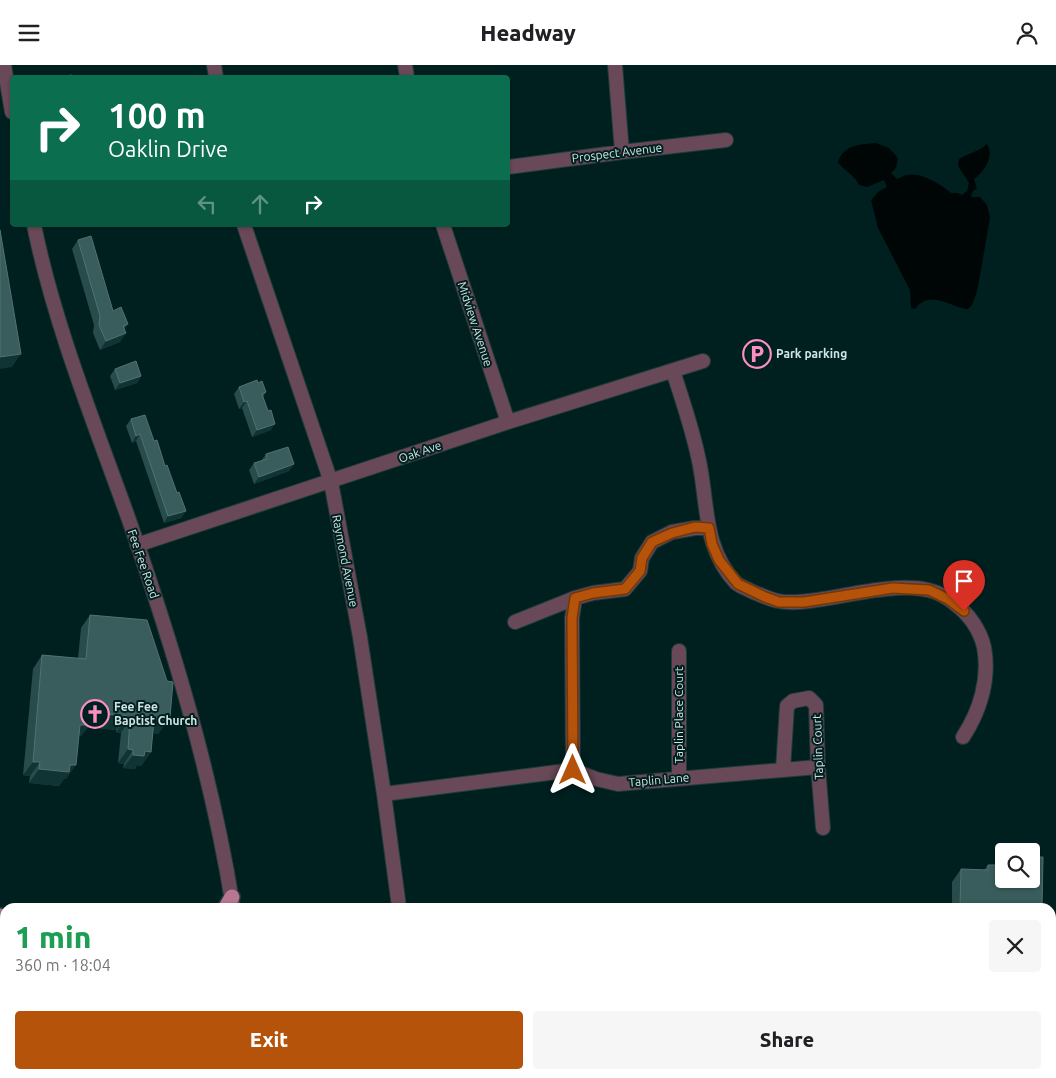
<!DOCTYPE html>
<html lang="en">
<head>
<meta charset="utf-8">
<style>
	:root { --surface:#fff; --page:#f6f6f6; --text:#202124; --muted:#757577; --accent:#b45309 }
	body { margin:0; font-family:Ubuntu,sans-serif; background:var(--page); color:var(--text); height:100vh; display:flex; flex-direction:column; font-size:19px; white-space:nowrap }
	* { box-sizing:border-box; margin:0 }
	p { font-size:16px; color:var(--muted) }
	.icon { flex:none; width:28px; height:28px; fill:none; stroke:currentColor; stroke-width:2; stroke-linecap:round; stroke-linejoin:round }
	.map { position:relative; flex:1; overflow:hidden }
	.sheet { position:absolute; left:0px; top:838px; width:1056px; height:176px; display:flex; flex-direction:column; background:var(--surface); border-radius:15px 15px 0 0; box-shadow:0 1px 4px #0004 }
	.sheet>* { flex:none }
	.hud { position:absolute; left:10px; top:10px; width:500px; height:152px; border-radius:5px; box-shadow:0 1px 4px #0004; background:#0b6e4f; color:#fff; overflow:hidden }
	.controls { position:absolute; left:995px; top:778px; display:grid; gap:10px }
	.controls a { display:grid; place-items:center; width:45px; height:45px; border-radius:5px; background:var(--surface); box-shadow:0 1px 4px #0004; font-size:25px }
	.pin { position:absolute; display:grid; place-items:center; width:42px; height:42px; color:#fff; margin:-51px -21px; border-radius:50% 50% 50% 0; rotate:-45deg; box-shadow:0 0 5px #0007 }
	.pin .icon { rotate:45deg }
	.me { position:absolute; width:55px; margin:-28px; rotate:0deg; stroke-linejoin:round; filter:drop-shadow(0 0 4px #0008) }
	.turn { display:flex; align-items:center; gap:18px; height:105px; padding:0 15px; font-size:22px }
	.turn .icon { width:65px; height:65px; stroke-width:2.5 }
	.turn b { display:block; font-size:35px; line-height:42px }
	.lanes { display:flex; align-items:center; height:48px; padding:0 15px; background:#0003; justify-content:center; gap:25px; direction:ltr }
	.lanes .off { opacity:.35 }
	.round { display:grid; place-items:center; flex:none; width:52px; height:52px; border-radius:5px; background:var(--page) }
	.overview { display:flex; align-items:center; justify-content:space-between; height:85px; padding:0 15px }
	h1 { font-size:30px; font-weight:800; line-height:38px; color:#1e9e55 }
	.action { display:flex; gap:10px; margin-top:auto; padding:10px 15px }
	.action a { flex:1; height:58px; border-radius:5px; background:var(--accent); color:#fff; font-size:20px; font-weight:800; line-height:58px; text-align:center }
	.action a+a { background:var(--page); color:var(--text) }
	header { display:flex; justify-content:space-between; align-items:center; height:65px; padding:0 15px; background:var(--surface); font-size:22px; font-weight:800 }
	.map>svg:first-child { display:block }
	.water { fill:#000505 }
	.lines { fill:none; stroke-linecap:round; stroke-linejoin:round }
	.minor-casing { stroke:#1d3b3b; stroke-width:16 }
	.major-casing { stroke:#1d3b3b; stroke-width:18 }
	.minor { stroke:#694957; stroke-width:14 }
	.major { stroke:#b97693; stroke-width:15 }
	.wall { fill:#274c4b }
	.shaded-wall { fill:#103433 }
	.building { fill:#395d5c; stroke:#517271 }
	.route-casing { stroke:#753606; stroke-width:12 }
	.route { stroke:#b45309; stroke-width:9 }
	.labels { text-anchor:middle; stroke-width:4; stroke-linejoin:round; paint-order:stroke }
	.street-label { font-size:12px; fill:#d1e4e3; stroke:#002020 }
	.poi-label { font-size:12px; font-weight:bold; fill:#d1e4e3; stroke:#002020; text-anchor:start }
</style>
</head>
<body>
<header><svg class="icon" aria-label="menu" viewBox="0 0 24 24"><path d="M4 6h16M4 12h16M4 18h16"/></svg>Headway<svg class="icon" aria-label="person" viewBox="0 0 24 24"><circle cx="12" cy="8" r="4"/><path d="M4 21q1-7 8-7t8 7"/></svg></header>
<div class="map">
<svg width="1056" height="1013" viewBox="0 0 1056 1013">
	<rect width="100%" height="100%" fill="#002020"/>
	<!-- water -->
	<path class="water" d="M876 78 889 83 898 93 896 103 891 108 897 114C900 113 904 110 908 110 921 107 942 120 951 128H958L962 130 967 126 969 118 958 101 959 94C969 88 978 87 987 79 995 91 984 107 974 114L977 123 972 127 971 132H980L987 140 990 153 977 227 972 240 968 244C951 243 930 223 915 244L911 243 910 225 878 163 871 135 879 126 887 122 884 115 867 122 859 120C856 111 844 106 838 97 843 80 861 79 876 78Z"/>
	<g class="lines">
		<defs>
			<path id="minor" d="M4 0 12 47
				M214 0 216 12
				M405 0 407 12
				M615 0 622 87
				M508 102 622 87 726 75
				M34 160C54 259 95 360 129 455 173 581 212 710 233 842
				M244 160 331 417 360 572 384 729 399 842
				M443 160 508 357
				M673 306C683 337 694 368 700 401 708 443 704 484 736 518 741 522 748 524 753 527 761 530 769 534 778 536 792 539 809 536 823 534 855 529 897 518 928 525 937 527 948 533 955 539 969 549 980 565 984 582 990 614 980 646 963 672
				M137 480 508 357 703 296
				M515 557 575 533
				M679 586V713
				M573 705 572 553 575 533 593 528 625 524 640 506 642 493 652 477 672 467 695 463H709
				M783 705 787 641 793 636 809 633 816 640 818 702 823 763
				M384 729 573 705 596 714 618 719 818 702
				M259 1009V1013"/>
			<path id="major" d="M226 842 232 832
				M0 851 5 852
				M1051 997H1056"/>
		</defs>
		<!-- minor casing -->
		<use href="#minor" class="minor-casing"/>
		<!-- major casing -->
		<use href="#major" class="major-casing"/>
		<!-- minor -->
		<use href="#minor" class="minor"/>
		<!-- major -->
		<use href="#major" class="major"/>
	</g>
	<!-- wall -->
	<path class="wall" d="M78 175 113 246 128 259 124 264 120 277 100 285 93 268 94 260 72 184Z
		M115 304 141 311 137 318 115 325 110 311Z
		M258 318 266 327 263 332 271 365 252 372 242 343 239 344 234 329 239 322Z
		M131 354 154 376 165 401 177 428 186 446 181 453 164 458 136 376 132 378 126 361Z
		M266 389 294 399 289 406 254 419 249 405 254 398 261 396Z
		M90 550 170 652 158 669 153 668 151 687 141 701 137 700 135 704 123 703 124 699 118 698 121 668 116 667V665L88 662 81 671H79L78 672 66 714H64L59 721 29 718 30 711 23 710 33 604 42 590 78 593 81 563Z
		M988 800 1042 842H952V817L961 804 984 805Z"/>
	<!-- shaded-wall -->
	<path class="shaded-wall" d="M126 268 120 277 100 285 106 276Z
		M21 289 12 302 0 304V292Z
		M141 311 137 318 115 325 120 318Z
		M247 336 242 343 239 344 244 337Z
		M275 359 271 365 252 372 257 365Z
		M140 369 136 376 132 378 136 371Z
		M294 399 289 406 254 419 259 412Z
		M186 446 181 453 164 458 168 451Z
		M93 648 126 651 116 665 88 662 81 671H79L77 674 80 660Z
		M168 652H170L158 669 145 668 154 654Z
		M125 654H130L121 668 116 667Z
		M128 684 133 685 124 699 118 698Z
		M145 686 151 687 141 701 137 700 135 704 123 703 133 690Z
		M33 697H40L30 711 23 710Z
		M70 700H76L66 714H64L59 721 29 718 39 704Z"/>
	<!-- building -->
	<path class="building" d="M72 10V12H57Z
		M0 165 21 289 0 292Z
		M91 171 113 246 121 242 128 259 123 261 126 268 106 276 99 260 100 251 78 175Z
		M136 296 141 311 120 318 115 304Z
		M257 315 258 318 262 316 266 327 262 329 268 346 271 345 275 359 257 365 247 336 244 337 239 322Z
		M145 350 154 376 157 375 165 401 167 400 177 428 179 427 186 446 168 451 140 369 136 371 131 354Z
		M288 382 294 399 259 412 254 398 267 394 266 389Z
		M90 550 147 555 167 616 173 617 170 652H168L167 655 154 654 151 687 145 686 144 691 133 690V685L128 684 130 654H125L126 651 93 648 91 657H87L86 660H80L76 700H70L69 707 39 704 40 697H33L42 590 86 594Z
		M1031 792H1043L1042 842H960L961 804 988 805V800H1004V814H1031Z
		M608 840 624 842H608Z"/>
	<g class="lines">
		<defs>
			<path id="route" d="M573 705 572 553 575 533 593 528 625 524 640 506 642 493 652 477 672 468 695 462 709 463 712 479 719 495 738 519 765 532 779 537H804L893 523 929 525 948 534 964 546"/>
		</defs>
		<!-- route casing -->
		<use href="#route" class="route-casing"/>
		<!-- route -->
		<use href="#route" class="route"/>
	</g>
	<!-- icons -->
	<defs>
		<symbol id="parking-ring" viewBox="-11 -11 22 22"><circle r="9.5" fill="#002020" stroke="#fc8fc1" stroke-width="1.5"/><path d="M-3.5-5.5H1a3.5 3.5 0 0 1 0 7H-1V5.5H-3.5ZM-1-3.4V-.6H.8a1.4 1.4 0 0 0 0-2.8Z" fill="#fc8fc1"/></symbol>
		<symbol id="church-ring" viewBox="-11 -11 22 22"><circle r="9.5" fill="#002020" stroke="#fc8fc1" stroke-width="1.5"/><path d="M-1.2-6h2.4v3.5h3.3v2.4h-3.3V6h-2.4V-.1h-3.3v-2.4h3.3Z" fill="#fc8fc1"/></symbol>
	</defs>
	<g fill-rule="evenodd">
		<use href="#parking-ring" x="741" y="273" width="32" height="32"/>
		<use href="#church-ring" x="79" y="633" width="32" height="32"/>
	</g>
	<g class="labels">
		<!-- street labels -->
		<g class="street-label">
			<text transform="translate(617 88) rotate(-7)" y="4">Prospect Avenue</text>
			<text transform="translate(475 259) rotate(72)" y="4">Midview Avenue</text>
			<text transform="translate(420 387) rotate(-19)" y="4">Oak Ave</text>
			<text transform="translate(345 496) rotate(79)" y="4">Raymond Avenue</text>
			<text transform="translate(143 499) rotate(71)" y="4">Fee Fee Road</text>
			<text transform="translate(679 650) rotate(-90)" y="4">Taplin Place Court</text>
			<text transform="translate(818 682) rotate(-92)" y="4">Taplin Court</text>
			<text transform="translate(659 715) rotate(-5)" y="4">Taplin Lane</text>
		</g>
		<!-- poi labels -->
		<g class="poi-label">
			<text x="776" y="293">Park parking</text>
			<text x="114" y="646">Fee Fee<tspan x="114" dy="14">Baptist Church</tspan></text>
		</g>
	</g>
</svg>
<div class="controls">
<a><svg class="icon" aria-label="search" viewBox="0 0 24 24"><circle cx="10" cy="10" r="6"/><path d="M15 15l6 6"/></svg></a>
</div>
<div class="pin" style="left:964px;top:546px;background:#d93025"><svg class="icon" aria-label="arrive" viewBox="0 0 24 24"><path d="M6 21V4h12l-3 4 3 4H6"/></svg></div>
<svg class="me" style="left:573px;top:705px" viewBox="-20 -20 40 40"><path d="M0-17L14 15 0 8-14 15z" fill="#b45309" stroke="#fff" stroke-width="4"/></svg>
<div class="hud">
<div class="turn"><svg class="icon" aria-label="right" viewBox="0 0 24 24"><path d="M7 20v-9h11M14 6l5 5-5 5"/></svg><div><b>100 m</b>Oaklin Drive</div></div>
<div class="lanes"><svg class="icon off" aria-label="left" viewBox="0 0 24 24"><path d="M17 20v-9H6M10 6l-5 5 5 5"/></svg><svg class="icon off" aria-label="ahead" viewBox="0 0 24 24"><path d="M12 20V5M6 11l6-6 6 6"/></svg><svg class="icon" aria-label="right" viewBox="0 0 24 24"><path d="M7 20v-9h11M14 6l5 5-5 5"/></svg></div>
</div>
<section class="sheet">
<div class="overview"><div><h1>1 min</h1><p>360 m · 18:04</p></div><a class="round"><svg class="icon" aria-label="close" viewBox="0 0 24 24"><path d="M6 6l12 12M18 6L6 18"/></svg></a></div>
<div class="action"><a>Exit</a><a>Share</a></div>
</section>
</div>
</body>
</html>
